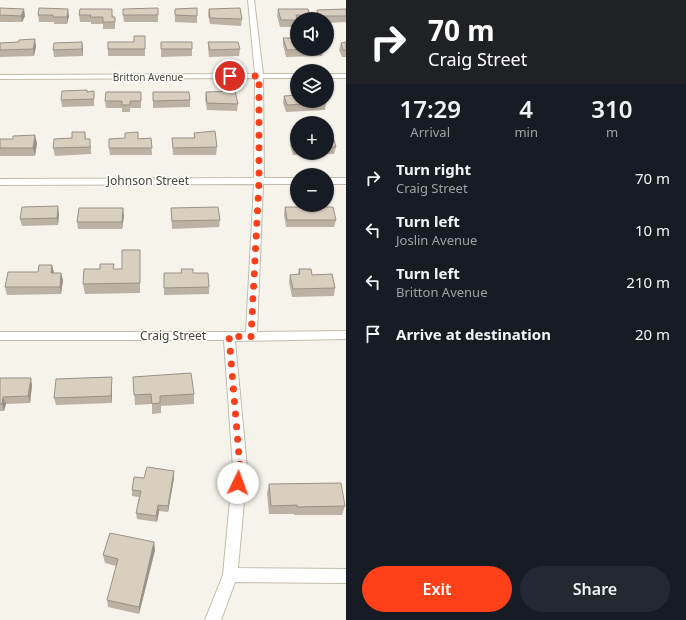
<!DOCTYPE html>
<html lang="en">
<head>
<meta charset="utf-8">
<style>
	:root { --surface:#171b24; --page:#242831; --text:#f1f3f6; --muted:#9ea1a6; --accent:#ff4019 }
	body { margin:0; font-family:"Noto Sans",sans-serif; background:var(--page); color:var(--text); height:100vh; display:flex; flex-direction:column; font-size:15px; white-space:nowrap }
	* { box-sizing:border-box; margin:0 }
	p { font-size:13px; color:var(--muted) }
	.icon { flex:none; width:22px; height:22px; fill:none; stroke:currentColor; stroke-width:2; stroke-linecap:round; stroke-linejoin:round }
	.map { position:relative; flex:1; overflow:hidden }
	.details { display:flex; flex-direction:column; background:var(--surface); width:340px }
	.details>* { flex:none }
	.guide { background:#202124; color:#fff; overflow:hidden }
	.buttons { position:absolute; left:290px; top:12px; display:grid; gap:8px }
	.buttons a { display:grid; place-items:center; width:44px; height:44px; border-radius:50%; background:var(--surface); box-shadow:0 1px 3px #0004; font-size:20px }
	.pin { position:absolute; display:grid; place-items:center; width:34px; height:34px; color:#fff; margin:-17px; border:2px solid #fff; border-radius:50%; box-shadow:0 1px 4px #0007 }
	.me { position:absolute; width:44px; margin:-22px; rotate:3deg; stroke-linejoin:round; filter:drop-shadow(0 0 3px #0008) }
	.turn { display:flex; align-items:center; gap:14px; height:84px; padding:0 16px; font-size:18px }
	.turn .icon { width:52px; height:52px; stroke-width:2.5 }
	.turn b { display:block; font-size:28px; line-height:34px }
	.eta { display:flex; justify-content:space-evenly; align-items:center; height:68px; text-align:center }
	.eta b { font-size:24px; font-weight:600; line-height:28px }
	.button { display:flex; gap:8px; margin-top:auto; padding:8px 16px }
	.button a { flex:1; height:46px; border-radius:24px; background:var(--accent); color:#fff; font-size:16px; font-weight:600; line-height:46px; text-align:center }
	.button a+a { background:var(--page); color:var(--text) }
	ul { padding:0; list-style:none }
	li { display:flex; align-items:center; gap:12px; height:52px; padding:0 16px }
	li div { flex:1 }
	li b { display:block; font-size:15px }
	li em { font-style:normal }
	main { display:flex; flex:1; min-height:0 }
	.map>svg:first-child { display:block }
	.lines { fill:none; stroke-linecap:round; stroke-linejoin:round }
	.street-casing { stroke:#c3bcac; stroke-width:2 }
	.street { fill:#fff; fill-rule:evenodd }
	.wall { fill:#bbb2a4 }
	.shaded-wall { fill:#989186 }
	.building { fill:#d9cfbf; stroke:#989186 }
	.route { stroke:#ff4019; stroke-width:7; stroke-dasharray:0 12.6 }
	.labels { text-anchor:middle; stroke-width:3; stroke-linejoin:round; paint-order:stroke }
	.far-street-label { font-size:10px; fill:#4c4438; stroke:#fff }
	.street-label { font-size:12px; fill:#4c4438; stroke:#fff }
</style>
</head>
<body>
<main>
<div class="map">
<svg width="346" height="620" viewBox="0 0 346 620">
	<rect width="100%" height="100%" fill="#f6f3eb"/>
	<g class="lines">
		<defs>
			<path id="street" d="M248 0H254L263 74H297V78H263L264 178H297V184H263L257 332 346 331V339L235 341 247 468 238 568 346 569V583L235 582 221 620H205L223 575 233 468 224 340H0V332H246L254 184 0 185V179L254 178 255 78 0 79V75L255 74Z
				M327 74H346V78H327Z
				M327 178H346V184H327Z"/>
		</defs>
		<!-- street casing -->
		<use href="#street" class="street-casing"/>
		<!-- street -->
		<use href="#street" class="street"/>
	</g>
	<!-- wall -->
	<path class="wall" d="M0 8 25 16 22 22H0Z
		M39 8 69 16 67 24H54V22H39L38 15Z
		M158 8V22H124L123 15Z
		M197 8V23L175 22V9Z
		M209 9 242 19 241 26 210 24 208 15Z
		M278 9 310 15 309 19H297V27H280L277 16Z
		M346 9V22L327 23V19H317L316 17 317 10Z
		M79 15H113V17H115V29H103V24H91V22H80Z
		M145 36V56H108V49L134 42Z
		M283 38 294 40 324 49 322 56 286 57 283 45Z
		M19 42 36 46 34 56 0 57V43Z
		M161 42 192 49V56L161 57Z
		M208 42 240 49 239 56 209 57 208 49Z
		M346 42V57H342L339 50 341 43Z
		M83 49V56L54 57 53 50Z
		M94 91V106L62 107 61 100 87 92Z
		M153 92 190 100V107L153 108Z
		M206 92 238 104 237 111 207 110 205 99Z
		M284 96 326 103 325 110 286 112 283 103Z
		M141 99V108H130V112H122V108H106L105 101Z
		M85 132 86 139 91 146V154L55 156 53 148Z
		M194 133 217 147 216 155H173L172 138H194Z
		M151 138 152 155H110L109 148 138 139Z
		M292 138H297V153H327V138L336 147 334 154 293 155 290 145Z
		M0 139 37 143 35 156H0Z
		M285 207 336 220 334 227H286L284 215Z
		M171 208 220 220 219 227 172 229Z
		M59 214 58 225 22 226 20 219Z
		M124 216 122 229H78L77 222Z
		M140 250V293L85 294 83 284 100 269H122Z
		M299 269 312 275 335 288 334 296 292 297 289 282 290 275 298 274Z
		M54 273 63 280 61 294 7 295 5 287Z
		M164 273H193L209 287V294L164 295Z
		M133 377 194 394V404L161 406V413L152 414V404L135 405Z
		M0 378 32 385 30 403 6 404 4 411H0Z
		M112 384V403L56 405 54 398Z
		M144 478H174L168 512 159 511 157 522 137 519 136 513 139 497 132 496V490Z
		M269 484 345 506 342 515H294V514H269L267 493Z
		M154 542 155 550 139 614 108 607 107 600 116 566 105 563 103 555Z"/>
	<!-- shaded-wall -->
	<path class="shaded-wall" d="M24 9 25 16 22 22 21 16Z
		M68 9 69 16 67 24V17Z
		M35 39 36 46 34 56 33 49Z
		M82 42 83 49V56L82 49Z
		M35 135 37 143 35 156 33 148Z
		M58 206 59 214 58 225 57 218Z
		M123 208 124 216 122 229V222Z
		M52 265 54 272 53 280 51 273Z
		M61 273 63 280 61 294 60 287Z
		M112 377V403L111 396Z
		M31 378 32 385 30 403 28 396Z
		M3 397 6 404 4 411 2 404Z
		M174 471V478L168 512V506Z
		M158 505 159 511 157 522 156 516Z
		M154 542 155 550 139 614V607Z"/>
	<!-- building -->
	<path class="building" d="M0 8 24 9 21 16 0 15Z
		M39 8 68 9 67 17H53V15H38Z
		M158 8V15H123V9Z
		M197 8V16L175 15V9Z
		M240 8 242 19 210 18 209 9Z
		M80 9H112V17H115V22H103V17H90L91 15H79Z
		M278 9H308L310 15H296L297 20H281Z
		M346 9V16H319L317 10Z
		M134 36H145V49H108V42H134Z
		M283 38H293L294 40H297V49H314L287 50Z
		M35 39 33 49 0 50V43L19 42V40Z
		M82 42V49L53 50 54 43Z
		M161 42H192V49H161Z
		M208 42H238L240 49 210 50Z
		M346 42V50H343L341 43Z
		M87 90V92L94 91V99L61 100 62 91Z
		M235 91 238 104 207 103 206 92Z
		M106 92H141V101H130V105H122V101H105Z
		M153 92H189L190 100 153 101Z
		M297 95V101H325L326 103 287 105 284 96Z
		M215 131 217 147 173 148 172 138H195L194 133Z
		M72 132H85V139H90V147L53 148 54 139 72 138Z
		M138 132V139L151 138 152 148H109V139L125 138V133Z
		M35 135 33 148H0V139H13V136Z
		M333 137 336 147H327V138Z
		M292 138H297V147H294Z
		M58 206 57 218 20 219 22 207Z
		M218 207 220 220 172 221 171 208Z
		M285 207H333L336 220H287Z
		M79 208H123L122 222H77Z
		M122 250H140V283L83 284 84 269H100V264H114L113 269H122Z
		M39 265H52L51 273H61L60 287H5L8 272H38Z
		M181 269H193V273H208L209 287 164 288V273H182Z
		M299 269H311L312 275 332 274 335 288 293 289 290 275 300 274Z
		M191 373 194 394 160 396V403L152 404 151 394 134 395 133 377Z
		M112 377 111 396 54 398 56 379Z
		M0 378H31L28 396 3 397 2 404H0Z
		M147 467 174 471 168 506 158 505 156 516 136 513 141 491 132 490 134 477 144 478Z
		M341 483 345 506 297 507V505L271 506 269 484Z
		M110 533 154 542 139 607 107 600 118 559 103 555Z"/>
	<g class="lines">
		<!-- route -->
		<path class="route" d="M230 76H259V181L251 337 229 336 240 468 238 483"/>
	</g>
	<g class="labels">
		<!-- far-street labels -->
		<g class="far-street-label">
			<text x="148" y="81">Britton Avenue</text>
		</g>
		<!-- street labels -->
		<g class="street-label">
			<text x="148" y="185">Johnson Street</text>
			<text x="173" y="340">Craig Street</text>
		</g>
	</g>
</svg>
<div class="buttons">
<a><svg class="icon" aria-label="sound" viewBox="0 0 24 24"><path d="M4 9h4l5-4v14l-5-4H4zM17 9q2 3 0 6"/></svg></a>
<a><svg class="icon" aria-label="layers" viewBox="0 0 24 24"><path d="M12 4l9 5-9 5-9-5zM3 14l9 5 9-5"/></svg></a>
<a>+</a>
<a>−</a>
</div>
<div class="pin" style="left:230px;top:76px;background:#d93025"><svg class="icon" aria-label="arrive" viewBox="0 0 24 24"><path d="M6 21V4h12l-3 4 3 4H6"/></svg></div>
<svg class="me" style="left:238px;top:483px" viewBox="-20 -20 40 40"><circle r="19" fill="#fff"/><path d="M0-13L10 11 0 6-10 11z" fill="#ff4019"/></svg>
</div>
<section class="details">
<div class="guide">
<div class="turn"><svg class="icon" aria-label="right" viewBox="0 0 24 24"><path d="M7 20v-9h11M14 6l5 5-5 5"/></svg><div><b>70 m</b>Craig Street</div></div>
</div>
<div class="eta">
<div><b>17:29</b><p>Arrival</p></div>
<div><b>4</b><p>min</p></div>
<div><b>310</b><p>m</p></div>
</div>
<ul>
<li><svg class="icon" aria-label="right" viewBox="0 0 24 24"><path d="M7 20v-9h11M14 6l5 5-5 5"/></svg><div><b>Turn right</b><p>Craig Street</p></div><em>70 m</em></li>
<li><svg class="icon" aria-label="left" viewBox="0 0 24 24"><path d="M17 20v-9H6M10 6l-5 5 5 5"/></svg><div><b>Turn left</b><p>Joslin Avenue</p></div><em>10 m</em></li>
<li><svg class="icon" aria-label="left" viewBox="0 0 24 24"><path d="M17 20v-9H6M10 6l-5 5 5 5"/></svg><div><b>Turn left</b><p>Britton Avenue</p></div><em>210 m</em></li>
<li><svg class="icon" aria-label="arrive" viewBox="0 0 24 24"><path d="M6 21V4h12l-3 4 3 4H6"/></svg><div><b>Arrive at destination</b></div><em>20 m</em></li>
</ul>
<div class="button"><a>Exit</a><a>Share</a></div>
</section>
</main>
</body>
</html>
